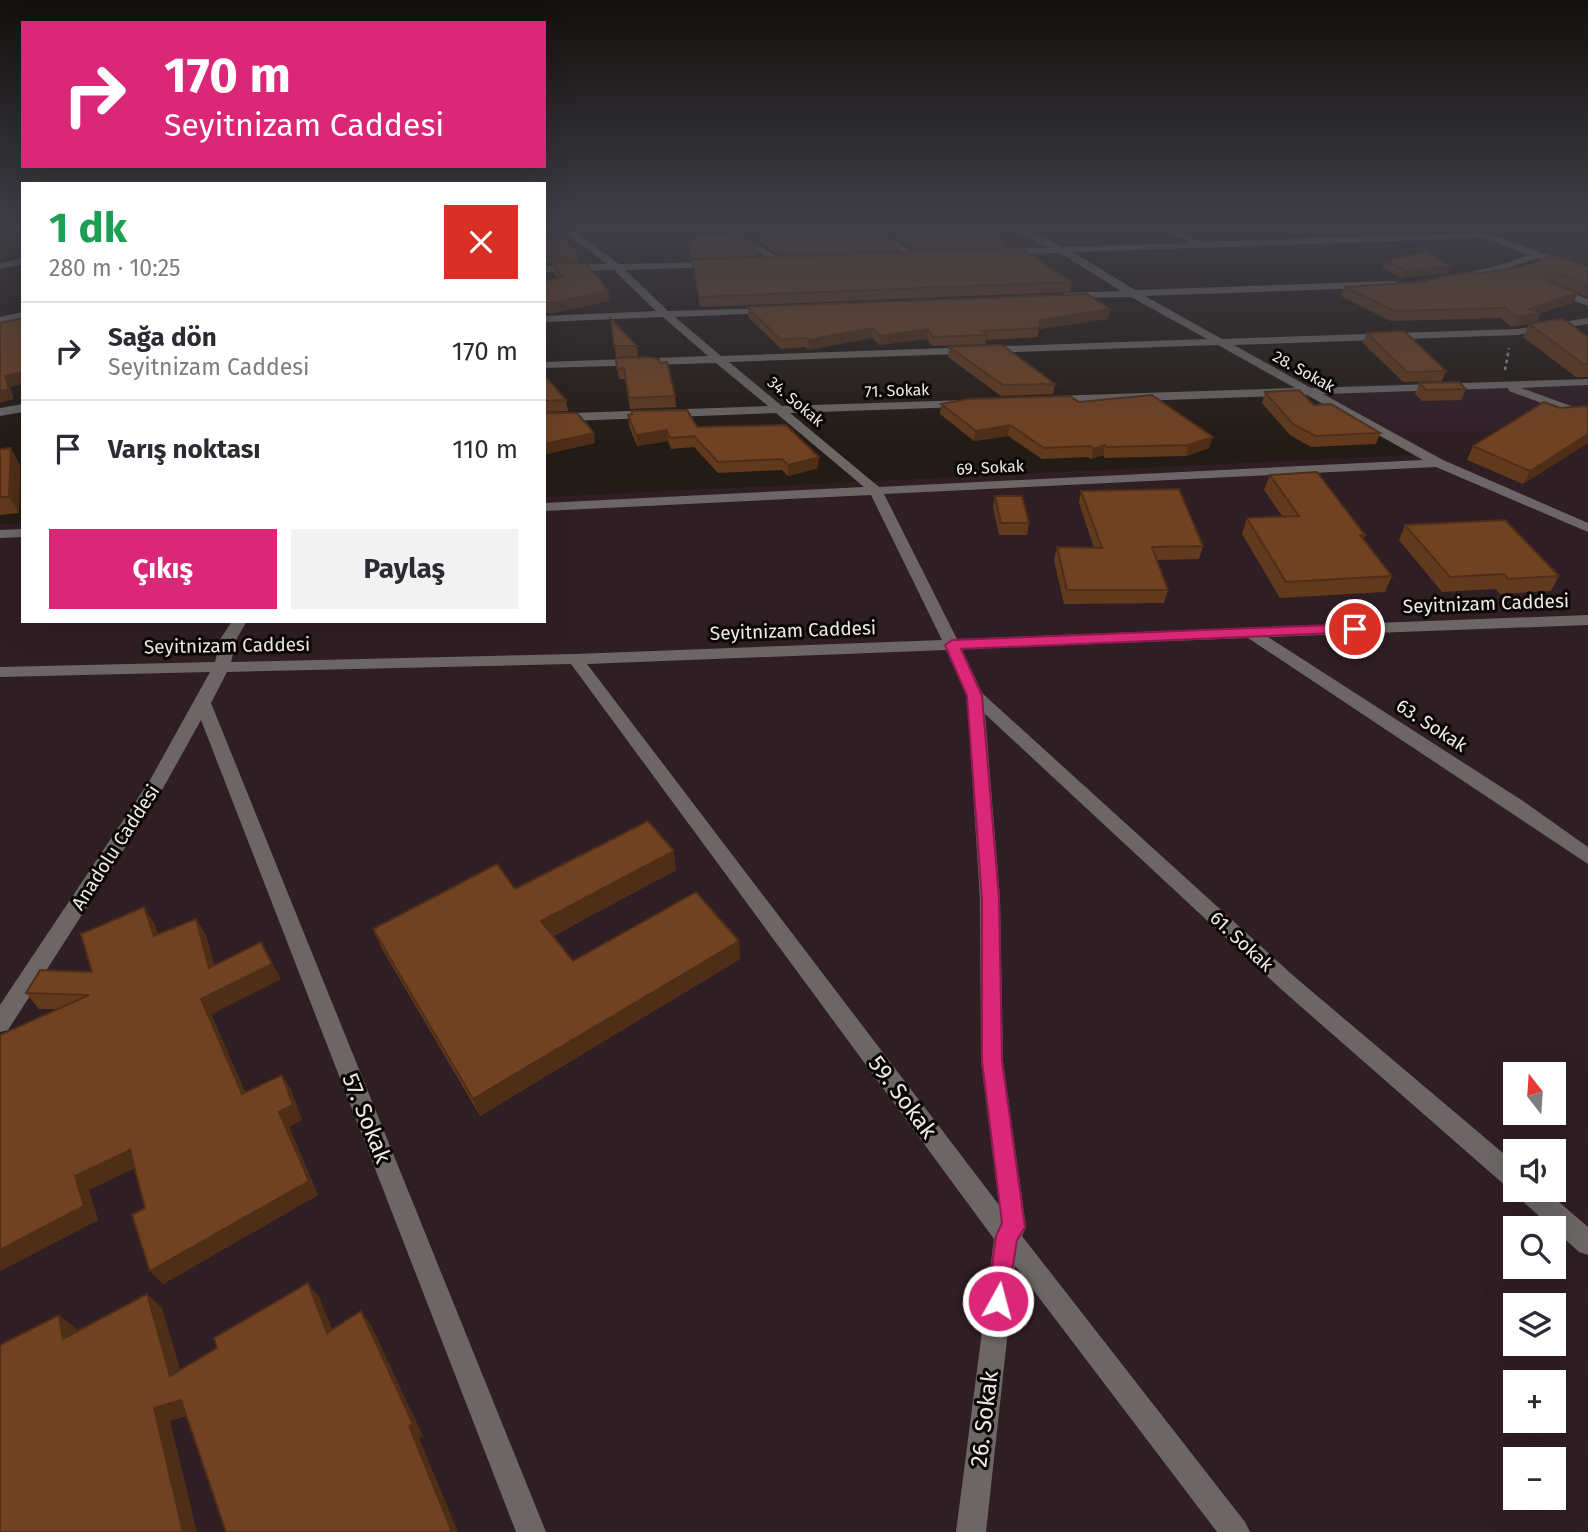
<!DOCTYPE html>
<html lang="tr">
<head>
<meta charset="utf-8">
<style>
	:root { --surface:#fff; --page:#f2f2f3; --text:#2b2b33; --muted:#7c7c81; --line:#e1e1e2; --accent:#db2777 }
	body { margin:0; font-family:"Fira Sans",sans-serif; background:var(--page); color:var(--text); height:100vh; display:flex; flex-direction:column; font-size:26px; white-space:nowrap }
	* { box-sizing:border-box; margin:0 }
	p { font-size:23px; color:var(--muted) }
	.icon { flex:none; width:38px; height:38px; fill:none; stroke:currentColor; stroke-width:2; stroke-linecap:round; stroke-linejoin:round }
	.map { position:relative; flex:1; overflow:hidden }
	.sheet { position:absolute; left:21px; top:182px; width:525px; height:441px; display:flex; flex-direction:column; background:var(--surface); border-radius:0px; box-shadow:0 7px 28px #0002 }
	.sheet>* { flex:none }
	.hud { position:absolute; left:21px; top:21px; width:525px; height:147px; border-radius:0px; box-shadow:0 7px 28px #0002; background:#db2777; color:#fff; overflow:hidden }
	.needle { width:46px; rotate:343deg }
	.buttons { position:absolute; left:1503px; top:1062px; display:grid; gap:14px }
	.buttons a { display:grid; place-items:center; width:63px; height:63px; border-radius:0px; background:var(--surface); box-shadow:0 7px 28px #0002; font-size:35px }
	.pin { position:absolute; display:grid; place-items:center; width:60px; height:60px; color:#fff; margin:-30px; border:4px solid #fff; border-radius:50%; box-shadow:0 2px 7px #0007 }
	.me { position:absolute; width:77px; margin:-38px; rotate:7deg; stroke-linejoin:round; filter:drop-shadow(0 0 5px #0008) }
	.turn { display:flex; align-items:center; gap:24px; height:147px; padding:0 28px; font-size:32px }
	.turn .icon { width:91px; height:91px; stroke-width:2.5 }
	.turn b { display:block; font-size:49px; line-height:60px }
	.round { display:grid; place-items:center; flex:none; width:74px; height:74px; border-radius:0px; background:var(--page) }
	.overview { display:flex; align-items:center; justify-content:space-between; height:119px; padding:0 28px }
	h1 { font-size:42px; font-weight:700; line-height:52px; color:#1e9e55 }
	.button { display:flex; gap:14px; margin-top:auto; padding:14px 28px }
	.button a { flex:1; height:80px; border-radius:0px; background:var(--accent); color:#fff; font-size:28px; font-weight:700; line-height:80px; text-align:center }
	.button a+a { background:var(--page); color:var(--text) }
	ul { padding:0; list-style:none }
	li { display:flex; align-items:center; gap:21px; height:98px; padding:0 28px; border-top:2px solid var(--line) }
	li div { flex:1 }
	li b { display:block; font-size:26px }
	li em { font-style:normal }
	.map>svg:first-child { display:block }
	.industrial { fill:#301e25; fill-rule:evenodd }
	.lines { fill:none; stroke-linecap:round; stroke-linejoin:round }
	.path { stroke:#908a86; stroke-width:2.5; stroke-dasharray:3.5 3.5; stroke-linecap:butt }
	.minor { fill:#6c6766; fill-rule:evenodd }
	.wall { fill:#61391d; fill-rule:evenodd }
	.shaded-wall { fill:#4f2e18 }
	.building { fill:#714222; stroke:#4f2e18; stroke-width:2 }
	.route { fill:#db2777; stroke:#8e194d; stroke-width:2 }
	.labels { text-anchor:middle; stroke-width:6; stroke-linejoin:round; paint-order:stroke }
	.far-street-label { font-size:16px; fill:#f0eae7; stroke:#0a0705 }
	.street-label { font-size:19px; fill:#f0eae7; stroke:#0a0705 }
	.near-street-label { font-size:23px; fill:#f0eae7; stroke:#0a0705 }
</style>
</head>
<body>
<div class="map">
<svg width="1588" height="1532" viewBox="0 0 1588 1532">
	<rect width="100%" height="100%" fill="#231b16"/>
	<!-- industrial -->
	<path class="industrial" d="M1156 227H1331L1340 234 1188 241Z
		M1457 227H1588V273Z
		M1588 379V1532H0V524L23 523V621H544V497L1428 454 1304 386ZM1516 1074H1554V1113H1516ZM1516 1152H1554V1190H1516ZM1516 1228H1554V1267H1516ZM1516 1306H1554V1344H1516ZM1516 1382H1554V1421H1516ZM1516 1460H1554V1498H1516Z"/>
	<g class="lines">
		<!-- path -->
		<path class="path" d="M1505 370 1509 348"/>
		<!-- minor -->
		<path class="minor" d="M558 227H568L619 264 716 262 718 264 713 267 625 270 668 311 776 308 777 310 772 313 675 317 721 356 1207 339 1131 297 1061 298V294L1065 293 1121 291 1060 253 1001 254V250L1004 249 1049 248 1009 227H1020L1063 247 1191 243 1158 227H1169L1203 242 1469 233 1473 228 1588 270V276L1538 258 1499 271 1446 281V277L1493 267 1529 255 1483 238 1073 252 1135 290 1394 281 1399 284 1394 287 1145 296 1222 339 1517 329 1588 318V324L1517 335 1234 345 1311 388 1588 379V385L1521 388 1588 412V420L1509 391 1508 388 1323 394 1443 460 1588 523V532L1436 467 884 494 957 639 1588 615V625L1268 637 1523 801 1588 847V864L1248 638 962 649 982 693 1296 978 1516 1164V1190H1545L1588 1227V1255L1579 1252 1519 1198 1516 1191 1508 1188 1282 990 985 714 1000 899 1003 1061 1026 1227 1022 1236 1245 1522 1250 1532H1217L1015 1266 986 1532H956L994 1239 571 664 227 672 211 703 546 1532H516L201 720 162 790 8 1030 0 1032V1005L150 780 210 672 0 677V667L215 662 221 638 232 621H247L237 638 231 662 575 654 942 640 871 495 544 511V503L864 487 776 413 544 422V414L768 406 716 363 544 368V362L708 356 663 317 544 322V316L656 311 614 270 544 272V266L607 264ZM1218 345 1295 388 1053 396 1047 400 1053 404 1307 395 1423 460 879 487 790 413 962 407 968 403 966 400 782 406 729 362ZM946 650 967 696 980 899 981 1061 999 1205 587 664Z
			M718 227H729L784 261 776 263Z
			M859 227H870L920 256 912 258Z
			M23 258V264L0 269V263Z
			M1553 286 1588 299V306L1549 291 1548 289Z
			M23 312V318L0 323V317Z
			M23 404V412L0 416V408Z
			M23 529V537L0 538V530Z"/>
	</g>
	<!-- wall -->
	<path class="wall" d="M755 227H860L874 234 895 242 894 251 781 255 761 243 760 234H765Z
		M895 229 1007 238 1006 247 917 250 894 238Z
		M688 237 758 246 759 256 691 258Z
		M544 241 578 255 579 262 545 263Z
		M692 260 1071 282 1070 292 700 307 693 269Z
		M1385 261 1452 266 1449 273 1402 278 1382 268Z
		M552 264 610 301 554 313H544V281L557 278 554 274Z
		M1588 267V298L1578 293 1573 303 1540 313 1536 323 1588 337V377H1576L1523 337 1529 324 1511 327 1501 318 1391 321 1341 296 1344 287 1421 282 1422 281 1473 274ZM1548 282H1552L1572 291Z
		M748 307 1108 319 1039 329 1038 337 986 340V344L932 346 927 339 879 345 872 338 808 350 805 347 781 349 748 317Z
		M611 319 637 346 638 356 616 357Z
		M1367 333 1446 371 1442 381 1403 382 1363 343Z
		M949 347 1055 384 1053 394 1001 396 948 357Z
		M616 358 660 363 675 396 676 407 630 409 625 379H619Z
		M544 375 566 400 568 411 544 412Z
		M1419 383 1466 389 1461 400 1422 401 1415 394Z
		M1265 392 1314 405 1380 433 1376 444 1311 447 1290 435 1262 403Z
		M1079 402 1209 448 1186 456 1105 458 1103 455 1091 459 1088 457 1042 459 1008 436 974 441 940 414 941 404Z
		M1588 407V443L1523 484 1467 460 1473 446 1560 408Z
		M632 414 697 427 818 468 788 476 782 470 718 473 694 447 671 449 668 441 637 446 629 426 628 415Z
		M0 449 20 465 19 513 0 515Z
		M1270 475 1365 535 1363 539 1392 576 1385 592 1280 598 1242 534 1247 518 1283 517 1264 490Z
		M1081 491 1203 546 1199 559 1157 560 1168 590 1164 603 1064 604 1054 560 1057 547 1094 548 1079 503Z
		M995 496 1029 523 1027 535H999L993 507Z
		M1405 525 1559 576 1551 591 1500 594 1496 589 1442 592 1399 540Z
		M676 870 553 936 573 961 739 941 740 959 480 1116 381 947 373 929 515 889Z
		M196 919 206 935 214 965 281 979 211 1014 245 1092 282 1075 291 1090 302 1120 289 1127 318 1195 163 1284 150 1271 145 1208 135 1168 89 1190 98 1220 0 1271V1035L58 1009H39L26 993 92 972 154 923 158 935Z"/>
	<!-- shaded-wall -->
	<path class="shaded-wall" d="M1452 266 1449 273 1402 278 1405 270Z
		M608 291 610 301 554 313 552 303Z
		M1578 293 1573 303 1539 314 1541 313 1536 323 1517 326 1521 316 1529 309Z
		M1110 309 1108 319 1039 329V320Z
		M872 328V338L808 350V340Z
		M928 329 927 339 879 345 880 336Z
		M23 372V384L10 387 14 399 0 403V391L5 376Z
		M1010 425 1008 436 974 441 976 431Z
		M667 430 668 441 637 446 636 435Z
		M594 433 595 443 544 455V444Z
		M1588 434V443L1523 484 1530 471Z
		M1213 437 1209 448 1186 456 1188 445Z
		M1105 445 1103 455 1091 459 1094 449Z
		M11 448 20 465 19 513 9 497Z
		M819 457 818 468 788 476V465Z
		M674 851 676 870 546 939 541 921Z
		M144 907 154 923 164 952 154 936Z
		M196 919 206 935 219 983 209 968Z
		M739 941 740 959 480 1116 473 1099Z
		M261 942 281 979 211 1014 252 1109 242 1094 201 999Z
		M282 1075 291 1090 302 1120 289 1127 318 1195 163 1284 150 1271 279 1112Z
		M130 1150 143 1164 89 1190 98 1220 0 1271V1250L75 1176Z
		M308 1283 319 1297 339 1346 327 1333Z
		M147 1294 162 1308 186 1389 170 1376Z
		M361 1311 371 1325 423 1436 419 1438 458 1532H452Z
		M59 1315 77 1329 81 1353 63 1339Z
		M181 1400 197 1413 170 1421 197 1532H183L154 1408Z"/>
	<!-- building -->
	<path class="building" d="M768 227H860L874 234 880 233 895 242 781 246 760 234 778 233Z
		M903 227H990L1007 238 917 241 895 229Z
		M740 235 758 246 690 248 688 237Z
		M564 237 578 255 544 256V241Z
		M1021 248 1071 282 699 297 692 260Z
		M1426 252 1452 266 1405 270 1385 261Z
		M1553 255 1588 267V286L1556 272H1547L1545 274 1547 281 1578 293 1529 309 1541 313 1521 316 1516 317 1505 308 1395 311 1344 287 1424 282 1422 281 1467 272 1473 274 1522 267Z
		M586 263 608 291 552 303H544V281L563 277 552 264Z
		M1087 294 1110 309 1039 320 1040 328 982 331 987 335 933 337 928 329 880 336 872 328 808 340 805 338 781 340 748 307Z
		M23 318V372L5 376 9 389 0 391V323Z
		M611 319 637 346H614Z
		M1561 319 1568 322 1588 337V364H1583L1529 324Z
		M1404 331 1446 371 1407 372 1367 333Z
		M1002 345 1055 384 1003 385 949 347Z
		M649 357 659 359 660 363 667 362 675 396 629 398 624 368 617 369 616 358Z
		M544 375 566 400 544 401Z
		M1459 382 1466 389 1426 390 1419 383Z
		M1299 390 1314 405 1331 404 1380 433 1315 436 1293 424 1265 392Z
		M1152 395 1213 437 1188 445 1107 447 1105 445 1094 449 1090 446 1044 448 1010 425 976 431 941 404 968 399 1070 396 1079 402Z
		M1544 402 1560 408 1586 406 1588 407V434L1530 471 1473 446Z
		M687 410 697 427 786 425 819 457 788 465 782 459 718 462 694 436 670 438 667 430 636 435 628 415 632 414 631 411Z
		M544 413H577L594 433 544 444Z
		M11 448 9 497H0V449Z
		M1317 472 1365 535H1360L1392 576 1286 582 1247 518 1299 516 1270 475Z
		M1179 489 1203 546 1152 547 1168 590H1067L1057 547 1102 548 1081 491Z
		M995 496H1022L1029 523H1001Z
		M1505 520 1559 576 1508 579 1504 574 1450 577 1405 525Z
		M648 821 674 851 541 921 573 961 696 892 739 941 473 1099 373 929 497 864 515 889Z
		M144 907 154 936 196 919 209 968 261 942 272 964 201 999 242 1094 282 1075 293 1105 279 1112 309 1181 150 1271 132 1215 145 1208 130 1150 75 1176 84 1206 0 1250V1035L89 995 26 993 40 970 92 972 81 934Z
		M308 1283 327 1333 361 1311 413 1424 409 1426 452 1532H226L181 1400 154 1408 183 1532H0V1345L59 1315 63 1339 147 1294 170 1376 217 1348 214 1338Z"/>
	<!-- sky -->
	<linearGradient id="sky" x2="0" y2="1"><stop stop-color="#130f0c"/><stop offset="0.51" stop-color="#3f3f47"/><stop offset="1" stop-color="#3f3f47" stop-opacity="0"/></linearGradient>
	<rect width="1588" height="441" fill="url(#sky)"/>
	<!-- route -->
	<path class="route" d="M1355 624 1360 626V632L961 649 982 696 999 899 1002 1061 1025 1227 1017 1240 1006 1310 998 1313 990 1310 987 1301 996 1236 1002 1223 982 1061V899L967 696 945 645 952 640Z"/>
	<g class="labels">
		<!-- far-street labels -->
		<g class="far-street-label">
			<text transform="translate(1304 371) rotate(29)" y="6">28. Sokak</text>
			<text transform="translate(897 390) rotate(-2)" y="6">71. Sokak</text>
			<text transform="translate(796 401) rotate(40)" y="6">34. Sokak</text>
			<text transform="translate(990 467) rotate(-3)" y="6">69. Sokak</text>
		</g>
		<!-- street labels -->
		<g class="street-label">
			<text transform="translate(1486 603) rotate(-2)" y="7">Seyitnizam Caddesi</text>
			<text transform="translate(793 630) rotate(-2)" y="7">Seyitnizam Caddesi</text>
			<text transform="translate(227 645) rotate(-1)" y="7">Seyitnizam Caddesi</text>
			<text transform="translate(1432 725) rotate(33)" y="7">63. Sokak</text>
			<text transform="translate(115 847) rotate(-57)" y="7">Anadolu Caddesi</text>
			<text transform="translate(1242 941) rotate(43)" y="7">61. Sokak</text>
		</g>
		<!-- near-street labels -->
		<g class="near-street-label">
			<text transform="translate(903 1097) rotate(53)" y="8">59. Sokak</text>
			<text transform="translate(367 1118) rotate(68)" y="8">57. Sokak</text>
			<text transform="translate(984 1419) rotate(-83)" y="8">26. Sokak</text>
		</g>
	</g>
</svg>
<div class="buttons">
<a><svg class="needle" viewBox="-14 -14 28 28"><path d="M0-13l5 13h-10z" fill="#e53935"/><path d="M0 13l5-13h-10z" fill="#7c7c81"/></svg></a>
<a><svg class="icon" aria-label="sound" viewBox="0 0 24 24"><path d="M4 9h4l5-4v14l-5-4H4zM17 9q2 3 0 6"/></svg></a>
<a><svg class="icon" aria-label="search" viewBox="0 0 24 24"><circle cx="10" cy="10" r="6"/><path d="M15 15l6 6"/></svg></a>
<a><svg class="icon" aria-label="layers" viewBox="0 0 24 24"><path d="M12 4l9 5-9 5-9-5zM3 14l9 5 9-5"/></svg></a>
<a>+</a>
<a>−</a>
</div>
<div class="pin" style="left:1355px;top:629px;background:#d93025"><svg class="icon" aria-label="arrive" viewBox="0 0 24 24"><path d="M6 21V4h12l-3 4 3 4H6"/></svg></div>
<svg class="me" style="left:998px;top:1301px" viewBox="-20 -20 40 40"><circle r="17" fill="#db2777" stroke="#fff" stroke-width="3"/><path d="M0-11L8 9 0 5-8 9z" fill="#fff"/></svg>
<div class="hud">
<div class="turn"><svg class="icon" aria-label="right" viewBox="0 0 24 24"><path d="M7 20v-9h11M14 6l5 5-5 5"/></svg><div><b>170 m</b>Seyitnizam Caddesi</div></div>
</div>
<section class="sheet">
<div class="overview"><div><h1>1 dk</h1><p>280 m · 10:25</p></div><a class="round" style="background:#d93025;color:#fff"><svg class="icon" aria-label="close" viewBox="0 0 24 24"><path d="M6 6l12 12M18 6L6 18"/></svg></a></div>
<ul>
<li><svg class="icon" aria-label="right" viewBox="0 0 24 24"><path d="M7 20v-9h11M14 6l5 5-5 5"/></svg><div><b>Sağa dön</b><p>Seyitnizam Caddesi</p></div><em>170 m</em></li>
<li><svg class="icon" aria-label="arrive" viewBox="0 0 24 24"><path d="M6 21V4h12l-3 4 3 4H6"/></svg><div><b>Varış noktası</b></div><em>110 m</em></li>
</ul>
<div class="button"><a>Çıkış</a><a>Paylaş</a></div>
</section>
</div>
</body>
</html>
